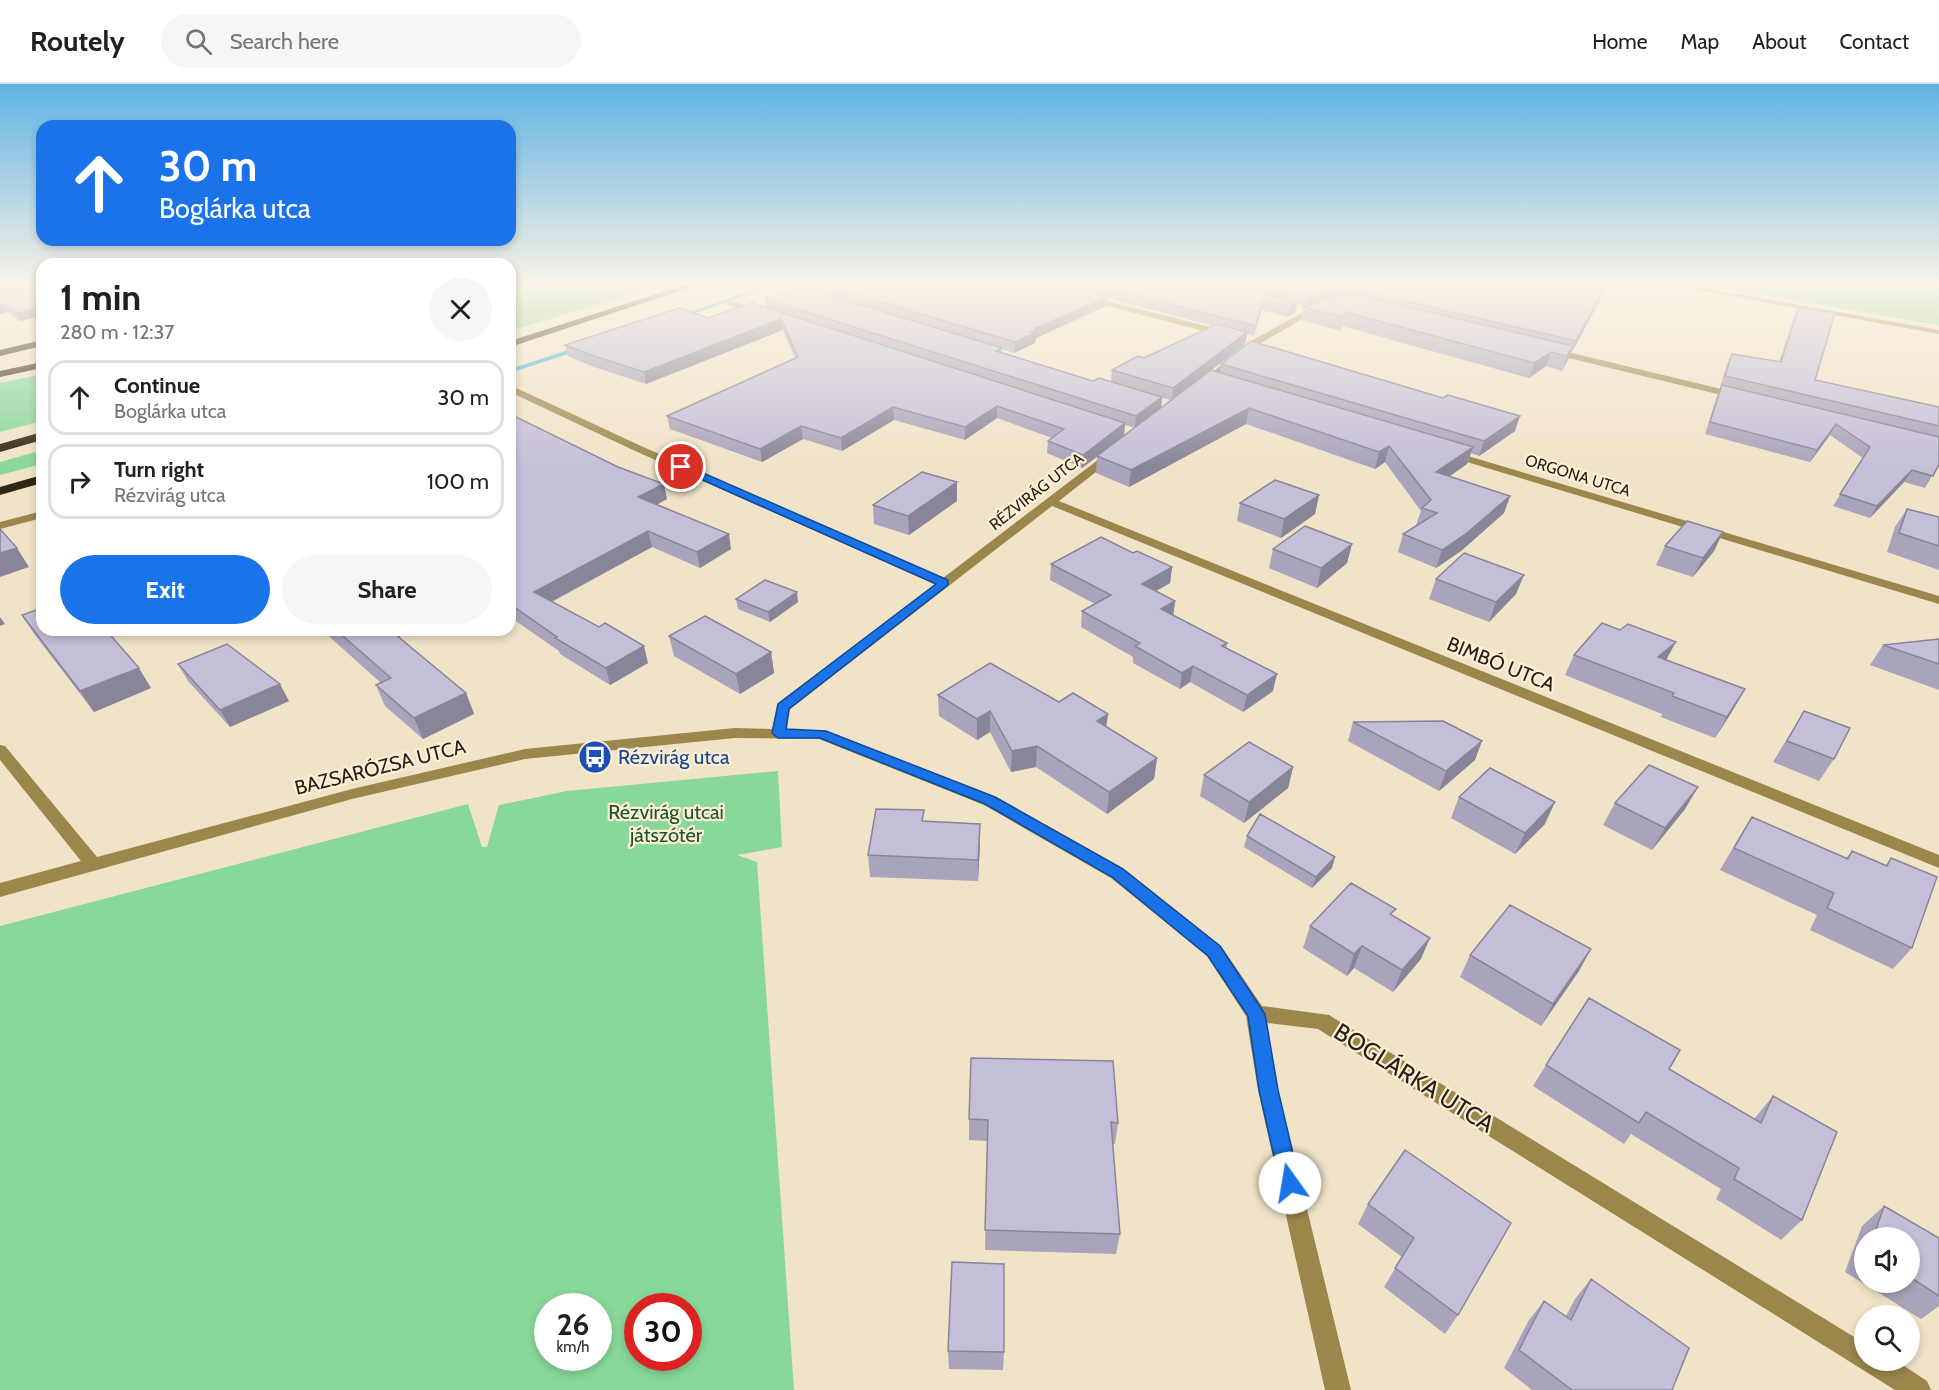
<!DOCTYPE html>
<html lang="en">
<head>
<meta charset="utf-8">
<style>
	:root { --surface:#fff; --page:#f6f6f6; --text:#202124; --muted:#757577; --line:#e0e0e0; --accent:#1a73e8 }
	body { margin:0; font-family:Cabin,sans-serif; background:var(--page); color:var(--text); height:100vh; display:flex; flex-direction:column; font-size:22px; white-space:nowrap }
	* { box-sizing:border-box; margin:0 }
	p { font-size:20px; color:var(--muted) }
	.icon { flex:none; width:33px; height:33px; fill:none; stroke:currentColor; stroke-width:2; stroke-linecap:round; stroke-linejoin:round }
	.map { position:relative; flex:1; overflow:hidden }
	.details { position:absolute; left:36px; top:174px; width:480px; height:378px; display:flex; flex-direction:column; background:var(--surface); border-radius:18px; box-shadow:0 3px 9px #0003 }
	.details>* { flex:none }
	.guide { position:absolute; left:36px; top:36px; width:480px; height:126px; border-radius:18px; box-shadow:0 3px 9px #0003; background:#1a73e8; color:#fff; overflow:hidden }
	.fabs { position:absolute; left:1854px; top:1143px; display:grid; gap:12px }
	.fabs a { display:grid; place-items:center; width:66px; height:66px; border-radius:50%; background:var(--surface); box-shadow:0 3px 9px #0003; font-size:30px }
	.speed { position:absolute; left:534px; top:1209px; display:flex; gap:12px; font-size:30px; font-weight:700; text-align:center }
	.speed>* { display:grid; place-content:center; width:78px; height:78px; border-radius:50%; background:var(--surface); box-shadow:0 3px 9px #0003; line-height:1 }
	.speed small { font-size:15px; font-weight:400 }
	.speed .limit { border:9px solid #d22; background:#fff; color:#111 }
	.pin { position:absolute; display:grid; place-items:center; width:51px; height:51px; color:#fff; margin:-26px; border:3px solid #fff; border-radius:50%; box-shadow:0 2px 6px #0007 }
	.me { position:absolute; width:66px; margin:-33px; rotate:347deg; stroke-linejoin:round; filter:drop-shadow(0 0 4px #0008) }
	.turn { display:flex; align-items:center; gap:21px; height:126px; padding:0 24px; font-size:27px }
	.turn .icon { width:78px; height:78px; stroke-width:2.5 }
	.turn b { display:block; font-size:42px; line-height:51px }
	.round { display:grid; place-items:center; flex:none; width:63px; height:63px; border-radius:32px; background:var(--page) }
	.summary { display:flex; align-items:center; justify-content:space-between; height:102px; padding:0 24px }
	h1 { font-size:36px; font-weight:700; line-height:45px }
	.cta { display:flex; gap:12px; margin-top:auto; padding:12px 24px }
	.cta a { flex:1; height:69px; border-radius:36px; background:var(--accent); color:#fff; font-size:24px; font-weight:700; line-height:69px; text-align:center }
	.cta a+a { background:var(--page); color:var(--text) }
	ul { padding:0; list-style:none }
	li { display:flex; align-items:center; gap:18px; height:75px; margin:0 12px 9px; padding:0 12px; border:3px solid var(--line); border-radius:18px }
	li div { flex:1 }
	li b { display:block; font-size:22px }
	li em { font-style:normal }
	header { display:flex; align-items:center; gap:36px; box-sizing:border-box; height:84px; padding:0 30px; background:var(--surface); border-bottom:2px solid var(--line) }
	header strong { font-size:28px }
	nav { display:flex; gap:33px; margin-inline-start:auto; font-size:21px }
	.search { width:420px; height:54px; background:var(--page); display:flex; align-items:center; gap:15px; box-sizing:border-box; padding:0 21px; border-radius:33px; color:var(--muted); font-size:22px }
	.map>svg:first-child { display:block }
	.green { fill:#88d89a; fill-rule:evenodd }
	.lines { fill:none; stroke-linecap:round; stroke-linejoin:round }
	.stream { fill:#35b1df; fill-rule:evenodd }
	.minor { fill:#9b874c; fill-rule:evenodd }
	.highway { fill:#2e2711; fill-rule:evenodd }
	.wall { fill:#a9a3bb; fill-rule:evenodd }
	.shaded-wall { fill:#898598 }
	.building { fill:#c4bed9; stroke:#898598; stroke-width:1.5 }
	.route { fill:#1a73e8; stroke:#114b97; stroke-width:1.5 }
	.labels { text-anchor:middle; stroke-width:4.5; stroke-linejoin:round; paint-order:stroke }
	.far-street-label { font-size:16px; fill:#241f15; stroke:#fef0d5 }
	.street-label { font-size:20px; fill:#241f15; stroke:#fef0d5 }
	.transit-label { font-size:20px; fill:#164399; stroke:#fef0d5; text-anchor:start }
	.park-label { font-size:20px; fill:#19562c; stroke:#fef0d5 }
	.near-street-label { font-size:24px; fill:#241f15; stroke:#fef0d5 }
</style>
</head>
<body>
<header>
<strong>Routely</strong>
<div class="search"><svg class="icon" aria-label="search" viewBox="0 0 24 24"><circle cx="10" cy="10" r="6"/><path d="M15 15l6 6"/></svg>Search here</div>
<nav><a>Home</a><a>Map</a><a>About</a><a>Contact</a></nav>
</header>
<div class="map">
<svg width="1939" height="1306" viewBox="0 0 1939 1306">
	<rect width="100%" height="100%" fill="#f1e3c8"/>
	<!-- green -->
	<path class="green" d="M541 201H663L510 247V213Z
		M1702 201H1939V241Z
		M42 290V337L0 348V299Z
		M42 366V380L0 391V378Z
		M778 687 782 763 737 771 757 778 794 1306H0V842L468 720 482 763H487L499 721 567 707ZM598 1222V1274H548V1222ZM688 1222V1274H638V1222Z"/>
	<g class="lines">
		<!-- stream -->
		<path class="stream" d="M767 201H776L681 234 676 233Z
			M581 262 583 263V265L510 289V285Z"/>
		<!-- minor -->
		<path class="minor" d="M1669 201H1687L1939 246V250Z
			M1087 212 1230 248 1231 250 1227 253 1084 216 1083 214Z
			M731 217 763 227 764 229 760 231 728 221 727 219Z
			M1318 220 1325 222 1259 260 1204 303 1196 301 1253 256Z
			M1551 264 1738 309 1743 312 1738 315 1548 269V265Z
			M510 301 641 362 943 494 1107 369H1115V373L1059 417 1939 771V784L1052 422 790 625 787 645 826 647 996 713 1123 784 1221 862 1262 922 1329 931 1864 1259V1276H1895L1927 1297 1931 1306H1895L1318 945 1267 939 1278 1006 1351 1306H1325L1258 1006 1246 932 1207 872 1111 794 984 721 819 655 735 654 525 675 352 715 0 813V799L81 777 0 676V661L5 662 97 773 352 705 525 665 735 644 772 645 778 620 935 500 633 366 510 308Z
			M1451 367 1939 512V520L1447 372 1446 370Z
			M42 427V434L0 445V438Z"/>
		<!-- highway -->
		<path class="highway" d="M684 201H698L510 263V257Z
			M42 256V262L0 272V266Z
			M42 278V284L0 293V287Z
			M42 348V356L0 368V360Z
			M42 391V399L0 411V403Z"/>
	</g>
	<!-- wall -->
	<path class="wall" d="M42 201V232L20 237 7 228 0 230V210L39 205 0 210Z
		M807 201H1583L1582 203 1600 216 1572 268H1571L1562 287 1546 282 1529 294 1342 242 1341 247 1301 236 1303 223 1306 222 1297 220 1295 229 1288 233 1261 226 1254 252 1247 250 1245 260 1211 286 1220 289 1221 280 1515 347 1479 372 1471 369 1467 380 1450 392 1510 412 1504 429 1461 467 1436 484 1398 468 1403 450 1416 441 1421 427 1385 378 1375 385 1246 340 1129 403 1096 389 1097 373 1082 384 1047 369 1048 357 1052 354 997 334 965 356 894 336 842 367 803 355 762 378 670 345 667 332 795 274 783 246 646 300 594 283 568 272 565 261 766 224 765 215ZM1107 214 1214 242 1144 274 1112 286 1111 297H1093L1002 268V265L1014 269 1035 259 1036 254 1106 222ZM1162 314 1171 316 1161 324ZM1125 341 1135 344 1124 352Z
		M1799 223 1815 296 1939 323V380L1925 404 1904 398 1870 434 1833 422 1863 374 1830 351 1810 378 1705 350 1717 312 1721 304 1720 303 1727 280 1732 270 1779 278 1794 233Z
		M510 330 667 415 656 421 731 465 700 484 652 463 552 518 648 579 610 601 560 570 559 567 510 533Z
		M1319 411 1315 430 1281 454 1237 437 1240 419Z
		M957 417 909 451 874 440 873 421Z
		M1907 425 1939 433V486L1887 468 1895 443Z
		M1723 448 1714 467 1693 493 1656 481 1665 462Z
		M1352 460 1347 479 1317 504 1269 484 1273 465Z
		M1133 469 1172 483 1170 499 1156 507 1175 517 1173 531 1227 559 1226 565 1273 607 1243 628 1190 598 1180 605 1133 579V573L1081 543 1082 527 1095 520 1050 496 1051 480Z
		M1436 495 1516 510 1489 538 1429 515Z
		M736 515 798 518 770 538 738 525Z
		M22 531 151 604 94 628 35 551Z
		M322 546H397L401 555 466 609 474 630 423 655 385 622 376 601 381 599Z
		M669 552 771 568 774 589 740 610 674 572Z
		M1939 555V606L1870 581 1883 561Z
		M1574 571 1666 576 1733 626 1715 654 1661 633 1662 630 1565 591Z
		M178 580 289 617 230 643 188 597Z
		M938 611 1059 618 1108 630 1106 643 1157 674 1154 695 1107 730 1036 683 1011 688 990 648 977 656 939 632Z
		M1804 627 1834 675 1819 697 1773 678Z
		M1353 638 1475 676 1439 707 1348 657Z
		M1293 683 1288 704 1244 739 1200 712 1204 691Z
		M1698 703 1685 725 1652 766 1603 741 1615 719Z
		M1459 713 1545 740 1515 770 1451 734Z
		M1752 733 1846 774 1852 767 1886 781 1891 774 1912 864 1893 885 1810 846 1817 831 1720 786 1738 755Z
		M924 737 980 740V761L978 797 870 793 868 771Z
		M1247 752 1335 773 1332 784 1312 804 1244 763Z
		M1393 832 1421 875 1393 908 1354 884 1347 892 1303 864 1310 842Z
		M1470 871 1579 887 1541 942 1460 893Z
		M1546 981 1669 985 1754 1035 1773 1012 1802 1136 1781 1156 1716 1115 1721 1105 1631 1050 1624 1060 1533 1002Z
		M969 1035 1118 1039 1115 1060H1112L1120 1150 1116 1170 985 1166 987 1057 969 1056Z
		M1405 1066 1458 1231 1445 1250 1384 1203 1402 1173 1358 1140 1368 1120Z
		M1884 1122 1939 1154V1222L1921 1235 1845 1188 1862 1142ZM1864 1154H1910V1198H1864Z
		M1591 1195 1672 1306H1532L1504 1284 1529 1236 1544 1217 1566 1232 1575 1215Z
		M948 1267 1004 1268 1003 1286 949 1285Z"/>
	<!-- shaded-wall -->
	<path class="shaded-wall" d="M11 201H40L42 205 0 210V202Z
		M840 206 841 216 831 219 830 209Z
		M1603 206 1600 216 1572 268 1576 257Z
		M1329 207 1327 217 1308 223 1310 213Z
		M1107 213 1106 222 1036 254 1035 259 1014 269 1015 258 1034 245Z
		M1263 216 1261 226 1254 252 1256 242Z
		M1297 219 1295 229 1288 233 1290 223Z
		M3 221 7 228 0 230V222Z
		M42 223V232L20 237 16 229Z
		M781 235 783 246 646 300 644 288Z
		M1247 248 1245 260 1172 317 1173 304Z
		M1573 262 1568 276 1562 287 1567 272Z
		M1551 268 1546 282 1529 294 1534 279Z
		M1162 313 1161 324 1135 344 1136 332Z
		M997 322V334L965 356V343Z
		M893 323 894 336 842 367 841 354Z
		M1249 324 1246 340 1129 403 1131 386Z
		M1520 332 1515 347 1479 372 1484 357Z
		M1125 339 1124 352 1082 384 1083 371Z
		M1836 340 1830 351 1810 378 1817 366Z
		M801 342 803 355 762 378 760 365Z
		M1389 362 1385 378 1375 385 1379 368Z
		M1473 363 1467 380 1431 405 1436 388Z
		M1912 386 1904 398 1870 434 1877 422Z
		M957 398V417L909 451 908 432Z
		M664 400 667 415 641 429 638 413Z
		M1319 411 1315 430 1281 454 1284 435Z
		M1510 412 1504 429 1461 467 1436 484 1442 466Z
		M648 447 652 463 539 524 534 508Z
		M1723 448 1714 467 1693 493 1703 474Z
		M729 450 731 465 700 484 697 468Z
		M1352 460 1347 479 1317 504 1321 484Z
		M17 464 29 483 0 493V469Z
		M1172 483 1170 499 1140 516 1142 500Z
		M1524 491 1516 510 1489 538 1496 518Z
		M797 508 798 518 770 538 768 528Z
		M1175 517 1173 533 1161 525Z
		M0 533 5 540 0 542Z
		M389 546H397L404 562Z
		M1676 558 1665 578 1658 573Z
		M644 562 648 579 610 601 606 584Z
		M771 568 774 589 740 610 736 590Z
		M1193 582 1190 598 1180 605 1182 589Z
		M139 584 151 604 94 628 80 607Z
		M1277 590 1273 607 1243 628 1247 611Z
		M280 600 289 617 230 643 220 626Z
		M1745 605 1733 626 1715 654 1727 633Z
		M466 609 474 630 423 655 414 634Z
		M990 627V648L977 656V635Z
		M1108 630 1105 651 1097 637Z
		M1482 657 1475 676 1439 707 1446 687Z
		M1037 662 1036 683 1011 688 1012 667Z
		M1157 674 1154 695 1107 730 1109 708Z
		M1293 683 1288 704 1244 739 1249 718Z
		M1698 703 1685 725 1652 766 1665 744Z
		M1555 718 1545 740 1515 770 1525 749Z
		M980 740V761L978 797V776Z
		M1335 773 1332 784 1312 804 1316 793Z
		M1430 854 1421 875 1393 908 1402 886Z
		M1362 862 1354 884 1347 892 1354 870Z
		M1591 865 1579 887 1541 942 1553 920Z"/>
	<!-- building -->
	<path class="building" d="M40 201H42V223L16 229 3 221 0 222V210L38 206Z
		M807 201H1063L1107 213 1034 245H1036L1031 248 1035 249 1015 258 840 206 830 209 832 212 1002 264 996 267 1093 297 1099 294 1162 313 1136 332 765 215Z
		M1095 201H1231L1297 219 1290 223 1263 216 1256 242Z
		M1264 201H1581L1580 203 1603 206 1576 257 1357 206 1329 207 1310 213Z
		M1357 211 1573 262 1567 272 1551 268 1534 279 1345 228 1344 233 1303 223 1337 212Z
		M752 219 1125 339 1083 371 1048 357 1064 345 997 322 965 343 893 323 841 354 801 342 760 365 667 332 798 273 781 235 644 288 591 271 565 261 679 224 708 234Z
		M1799 223 1835 229 1815 296 1939 323V342L1725 292 1732 270 1781 278Z
		M1217 240 1247 248 1173 304 1112 286 1138 272 1144 274Z
		M1251 257 1443 314 1448 311 1520 332 1484 357 1221 280Z
		M1211 286 1473 363 1436 388 1510 412 1467 449 1442 466 1403 450 1437 429 1422 424 1431 416 1389 362 1379 368 1249 324 1131 386 1097 372Z
		M1722 301 1939 353V380L1933 392 1912 386 1877 422 1840 410 1870 363 1836 340 1817 366 1710 338Z
		M510 330 618 383 664 400 638 413 729 450 697 468 648 447 534 508 599 543 605 539 644 562 606 584 555 554 557 553 510 520Z
		M922 388 957 398 908 432 873 421Z
		M1275 396 1319 411 1284 435 1240 419Z
		M1907 425 1939 433V462L1899 449Z
		M1687 437 1723 448 1703 474 1665 462Z
		M1305 442 1352 460 1321 484 1273 465Z
		M0 445 17 464 0 469Z
		M1101 453 1133 469 1137 467 1172 483 1142 500 1175 517 1161 525 1227 559 1222 562 1277 590 1247 611 1193 582 1182 589 1135 562 1140 559 1082 527 1111 511 1051 480Z
		M1464 469 1524 491 1496 518 1436 495Z
		M765 496 797 508 768 528 736 515Z
		M42 524V546H106L139 584 80 607 22 531Z
		M705 532 771 568 736 590 669 552Z
		M1602 539 1620 546 1628 540 1676 558 1658 573 1745 605 1727 633 1672 612 1674 609 1574 571Z
		M336 546H390L466 609 414 634 376 601 391 594Z
		M1939 555V580L1883 561Z
		M227 560 280 600 220 626 178 580Z
		M990 579 1059 618 1073 609 1108 630 1097 637 1157 674 1109 708 1037 662 1012 667 990 627 977 635 938 611Z
		M1804 627 1850 644 1834 675 1787 657Z
		M1443 637 1482 657 1446 687 1353 638Z
		M1249 658 1293 683 1249 718 1204 691Z
		M1649 681 1698 703 1665 744 1615 719Z
		M1490 684 1555 718 1525 749 1459 713Z
		M876 725 924 726 922 737 980 740 978 776 868 771Z
		M1260 730 1335 773 1316 793 1247 752Z
		M1752 733 1848 775 1852 767 1887 782 1891 774 1937 793 1912 864 1827 824 1834 809 1734 764Z
		M1351 799 1396 825 1390 830 1430 854 1402 886 1362 862 1354 870 1310 842Z
		M1510 821 1591 865 1553 920 1470 871Z
		M1589 914 1680 966 1669 985 1761 1039 1773 1012 1837 1048 1802 1136 1734 1095 1739 1084 1646 1028 1639 1039 1546 981Z
		M971 974 1113 977 1118 1039 1111 1038 1120 1150 985 1146 988 1036 969 1035Z
		M1405 1066 1511 1139 1458 1231 1395 1184 1414 1154 1368 1120Z
		M1884 1122 1939 1154V1212L1910 1193V1154H1873Z
		M952 1178 1004 1180V1268L948 1267Z
		M1591 1195 1689 1264 1672 1306H1572L1519 1266 1544 1217 1571 1236Z"/>
	<!-- sky -->
	<linearGradient id="sky" x2="0" y2="1"><stop stop-color="#60b3e4"/><stop offset="0.52" stop-color="#f9f2e6"/><stop offset="1" stop-color="#f9f2e6" stop-opacity="0"/></linearGradient>
	<rect width="1939" height="384" fill="url(#sky)"/>
	<!-- route -->
	<path class="route" d="M678 381H685L948 496V501L789 625 786 645 826 647 995 713 1123 785 1220 862 1265 930 1278 1006 1300 1099 1297 1105 1290 1108 1283 1105 1280 1099 1259 1006 1248 932 1208 872 1112 793 985 720 820 654H778L772 649 778 620 936 500 678 385Z"/>
	<!-- icons -->
	<defs>
		<symbol id="bus-disc" viewBox="-11 -11 22 22"><circle r="9.5" fill="#1a4fb4" stroke="#fef0d5"/><path d="M-5-6H5V4H4V6H2V4H-2V6H-4V4H-5ZM-3.5-4V0h7V-4ZM-3.5 1.2v1.5H-2V1.2ZM2 1.2v1.5H3.5V1.2Z" fill="#fff"/></symbol>
	</defs>
	<g fill-rule="evenodd">
		<use href="#bus-disc" x="576" y="654" width="38" height="38"/>
	</g>
	<g class="labels">
		<!-- far-street labels -->
		<g class="far-street-label">
			<text transform="translate(1578 391) rotate(17)" y="6">ORGONA UTCA</text>
			<text transform="translate(1036 407) rotate(-38)" y="6">RÉZVIRÁG UTCA</text>
		</g>
		<!-- street labels -->
		<g class="street-label">
			<text transform="translate(1501 580) rotate(22)" y="7">BIMBÓ UTCA</text>
			<text transform="translate(380 683) rotate(-14)" y="7">BAZSARÓZSA UTCA</text>
		</g>
		<!-- transit labels -->
		<g class="transit-label">
			<text x="618" y="680">Rézvirág utca</text>
		</g>
		<!-- park labels -->
		<g class="park-label">
			<text x="666" y="735">Rézvirág utcai<tspan x="666" dy="23">játszótér</tspan></text>
		</g>
		<!-- near-street labels -->
		<g class="near-street-label">
			<text transform="translate(1414 994) rotate(32)" y="8">BOGLÁRKA UTCA</text>
		</g>
	</g>
</svg>
<div class="fabs">
<a><svg class="icon" aria-label="sound" viewBox="0 0 24 24"><path d="M4 9h4l5-4v14l-5-4H4zM17 9q2 3 0 6"/></svg></a>
<a><svg class="icon" aria-label="search" viewBox="0 0 24 24"><circle cx="10" cy="10" r="6"/><path d="M15 15l6 6"/></svg></a>
</div>
<div class="speed"><div>26<small>km/h</small></div><div class="limit">30</div></div>
<div class="pin" style="left:681px;top:383px;background:#d93025"><svg class="icon" aria-label="arrive" viewBox="0 0 24 24"><path d="M6 21V4h12l-3 4 3 4H6"/></svg></div>
<svg class="me" style="left:1290px;top:1099px" viewBox="-20 -20 40 40"><circle r="19" fill="#fff"/><path d="M0-13L10 11 0 6-10 11z" fill="#1a73e8"/></svg>
<div class="guide">
<div class="turn"><svg class="icon" aria-label="ahead" viewBox="0 0 24 24"><path d="M12 20V5M6 11l6-6 6 6"/></svg><div><b>30 m</b>Boglárka utca</div></div>
</div>
<section class="details">
<div class="summary"><div><h1>1 min</h1><p>280 m · 12:37</p></div><a class="round"><svg class="icon" aria-label="close" viewBox="0 0 24 24"><path d="M6 6l12 12M18 6L6 18"/></svg></a></div>
<ul>
<li><svg class="icon" aria-label="ahead" viewBox="0 0 24 24"><path d="M12 20V5M6 11l6-6 6 6"/></svg><div><b>Continue</b><p>Boglárka utca</p></div><em>30 m</em></li>
<li><svg class="icon" aria-label="right" viewBox="0 0 24 24"><path d="M7 20v-9h11M14 6l5 5-5 5"/></svg><div><b>Turn right</b><p>Rézvirág utca</p></div><em>100 m</em></li>
</ul>
<div class="cta"><a>Exit</a><a>Share</a></div>
</section>
</div>
</body>
</html>
